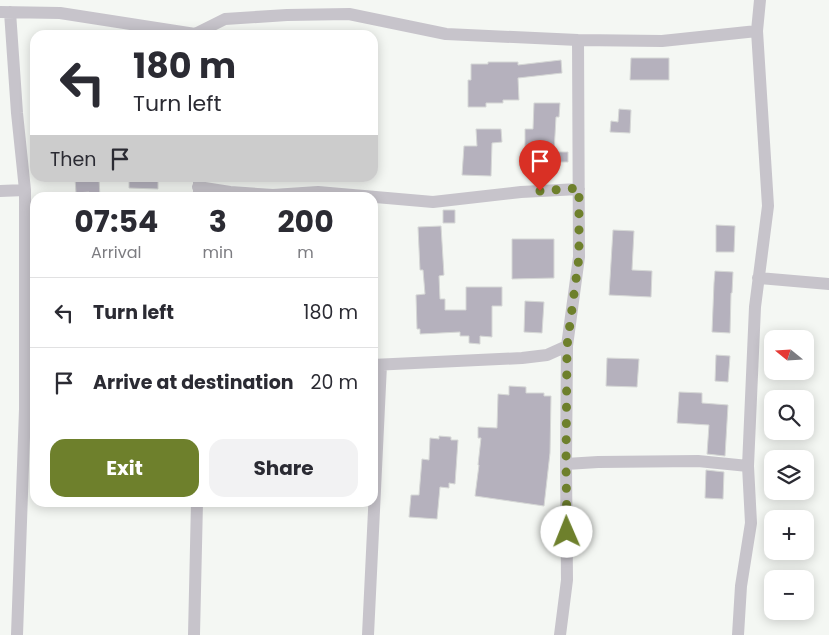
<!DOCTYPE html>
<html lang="en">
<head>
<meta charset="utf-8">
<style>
	:root { --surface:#fff; --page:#f2f2f3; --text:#2b2b33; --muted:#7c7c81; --line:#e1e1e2; --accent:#6e802c }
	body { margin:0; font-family:Poppins,sans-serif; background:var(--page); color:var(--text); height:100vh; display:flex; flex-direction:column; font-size:19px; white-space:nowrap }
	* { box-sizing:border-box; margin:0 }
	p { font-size:16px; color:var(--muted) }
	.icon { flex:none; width:28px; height:28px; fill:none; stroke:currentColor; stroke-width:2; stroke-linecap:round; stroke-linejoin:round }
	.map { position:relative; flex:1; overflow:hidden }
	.side { position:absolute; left:30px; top:192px; width:348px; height:315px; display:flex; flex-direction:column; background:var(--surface); border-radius:15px; box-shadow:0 2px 12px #0003 }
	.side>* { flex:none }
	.hud { position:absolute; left:30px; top:30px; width:348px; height:152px; border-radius:15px; box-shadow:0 2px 12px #0003; background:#fff; color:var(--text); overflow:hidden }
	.needle { width:32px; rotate:288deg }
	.tools { position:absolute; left:764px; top:330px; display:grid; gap:10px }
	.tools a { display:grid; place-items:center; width:50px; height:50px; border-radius:10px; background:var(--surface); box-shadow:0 2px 12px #0003; font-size:25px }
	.pin { position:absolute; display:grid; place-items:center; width:42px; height:42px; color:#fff; margin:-51px -21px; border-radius:50% 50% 50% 0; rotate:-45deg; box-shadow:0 0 5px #0007 }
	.pin .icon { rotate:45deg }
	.me { position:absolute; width:55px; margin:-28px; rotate:359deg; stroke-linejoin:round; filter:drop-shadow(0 0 4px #0008) }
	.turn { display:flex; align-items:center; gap:18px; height:105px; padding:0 20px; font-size:22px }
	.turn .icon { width:65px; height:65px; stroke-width:2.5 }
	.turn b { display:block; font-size:35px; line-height:42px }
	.then { display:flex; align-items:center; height:48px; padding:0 20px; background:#0003; gap:10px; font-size:19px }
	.eta { display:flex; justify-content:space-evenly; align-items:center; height:85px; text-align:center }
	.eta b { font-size:30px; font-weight:700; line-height:35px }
	.action { display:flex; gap:10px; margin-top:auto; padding:10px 20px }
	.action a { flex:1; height:58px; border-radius:15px; background:var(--accent); color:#fff; font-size:20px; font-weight:700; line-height:58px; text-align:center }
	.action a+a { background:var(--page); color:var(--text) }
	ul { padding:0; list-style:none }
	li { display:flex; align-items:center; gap:15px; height:70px; padding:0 20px; border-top:1px solid var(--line) }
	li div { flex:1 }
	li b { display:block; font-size:19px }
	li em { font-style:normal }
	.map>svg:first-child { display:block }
	.building { fill:#b5b1bd; stroke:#d6d8d6 }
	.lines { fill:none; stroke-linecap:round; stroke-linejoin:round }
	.minor { stroke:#c7c4cb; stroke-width:12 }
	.route { stroke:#6e802c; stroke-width:9; stroke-dasharray:0 16.2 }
</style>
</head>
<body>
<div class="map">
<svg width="829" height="635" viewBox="0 0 829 635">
	<rect width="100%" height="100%" fill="#f4f7f3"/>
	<!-- building -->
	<path class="building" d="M631 58H669V80H630Z
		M561 60 562 73 518 78 519 100H503V103H486V107H468V80H471V64H488V62H518V65Z
		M534 103H560L559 117H556L554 153 525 152V129H533Z
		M619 109 631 110 630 133 610 132 611 121 618 122Z
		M476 129H501L502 142 492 143 491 176 462 175 464 146H477Z
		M556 152H568V162H556Z
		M75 178H99L100 198H89V192L76 193Z
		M129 178H158V189L129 188Z
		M443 210H455V223H443Z
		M716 225 735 226 734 252H716Z
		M441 226 444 275 439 276 440 299H445V310H466V287H502V306H492V337L480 336V344L469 343V336H460V332L420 334V329H417L416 295 425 294 423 270H420L418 227Z
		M613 230 634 231 632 270 652 271 651 297 609 295Z
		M512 239H554V278L512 279Z
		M715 271 733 272 732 293H731L730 333 712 332 714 283Z
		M525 301 544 302 542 333 524 332Z
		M716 355 730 356 728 382 715 381Z
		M607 358 639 359 637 387 606 386Z
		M509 386 526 387V393H544V396H551L550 453 544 506 475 496 479 465H478L481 438H478V427L497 428 498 394 509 395Z
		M679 392 702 393V403L728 405 725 456 707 454 709 425 677 423Z
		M439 436 451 437V440H458L455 484 449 483V488L440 487 437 519 409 517 411 495H419L422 459 429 460 430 438 439 439Z
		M706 470 724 472 723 499 705 498Z"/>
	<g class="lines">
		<!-- minor -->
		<path class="minor" d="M0 12 60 13 195 34 225 19 287 15 349 14 446 34 578 40 662 41 757 31
			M10 12 17 113 25 190V409L17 635
			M198 187 230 192 273 195 318 192 433 202 521 192 579 189
			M0 191 25 190
			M199 198V178
			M758 278 829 284
			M372 365 522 358 547 355 567 346
			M566 464 598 462 698 461 748 466
			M194 635 197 502
			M368 635 381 365
			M560 635 567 580 566 464 567 346 579 257 578 40
			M738 635 741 586 751 523 748 466 755 307 768 206 757 31 760 0"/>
	</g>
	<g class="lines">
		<!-- route -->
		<path class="route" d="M540 191 579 188V257L567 346 566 464 567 532"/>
	</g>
</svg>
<div class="tools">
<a><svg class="needle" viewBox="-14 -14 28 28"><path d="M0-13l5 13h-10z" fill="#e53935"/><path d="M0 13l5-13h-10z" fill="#7c7c81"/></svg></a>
<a><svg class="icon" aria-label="search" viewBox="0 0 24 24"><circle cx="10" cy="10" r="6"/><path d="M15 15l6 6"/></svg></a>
<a><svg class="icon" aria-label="layers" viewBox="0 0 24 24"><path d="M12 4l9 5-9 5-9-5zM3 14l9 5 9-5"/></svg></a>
<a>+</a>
<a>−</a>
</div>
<div class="pin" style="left:540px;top:191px;background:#d93025"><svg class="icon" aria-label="arrive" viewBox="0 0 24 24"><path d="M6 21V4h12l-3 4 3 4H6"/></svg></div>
<svg class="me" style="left:567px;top:532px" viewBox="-20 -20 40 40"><circle r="19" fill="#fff"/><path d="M0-13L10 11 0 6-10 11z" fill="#6e802c"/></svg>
<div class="hud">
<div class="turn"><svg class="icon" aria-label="left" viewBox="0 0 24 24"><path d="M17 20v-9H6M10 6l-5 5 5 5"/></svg><div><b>180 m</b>Turn left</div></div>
<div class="then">Then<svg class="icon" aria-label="arrive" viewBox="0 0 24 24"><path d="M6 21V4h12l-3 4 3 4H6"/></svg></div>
</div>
<section class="side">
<div class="eta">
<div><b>07:54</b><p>Arrival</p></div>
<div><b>3</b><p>min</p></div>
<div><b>200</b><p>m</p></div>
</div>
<ul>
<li><svg class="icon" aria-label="left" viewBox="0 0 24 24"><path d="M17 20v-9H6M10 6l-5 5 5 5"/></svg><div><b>Turn left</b></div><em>180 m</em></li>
<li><svg class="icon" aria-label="arrive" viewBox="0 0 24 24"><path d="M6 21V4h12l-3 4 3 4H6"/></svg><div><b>Arrive at destination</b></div><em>20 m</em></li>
</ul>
<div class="action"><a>Exit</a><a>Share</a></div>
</section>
</div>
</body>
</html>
